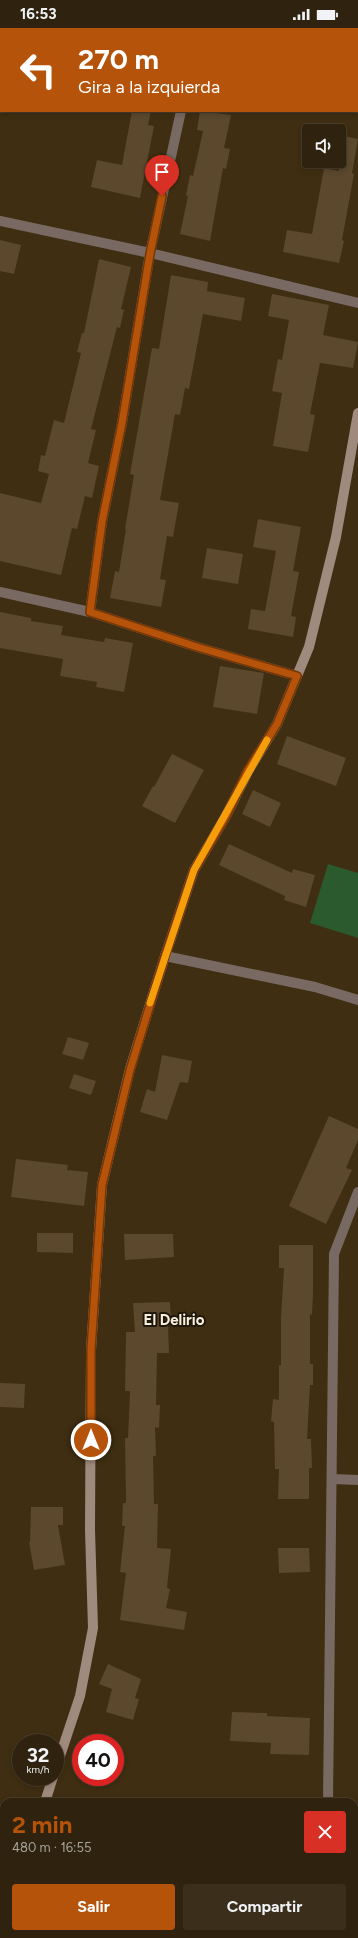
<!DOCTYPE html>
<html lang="es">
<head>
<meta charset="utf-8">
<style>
	:root { --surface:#2f220e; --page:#3b2f1c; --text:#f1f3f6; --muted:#a7a49e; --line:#4a3f2e; --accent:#b45309 }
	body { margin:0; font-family:Figtree,sans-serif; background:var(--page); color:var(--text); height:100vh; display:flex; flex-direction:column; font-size:15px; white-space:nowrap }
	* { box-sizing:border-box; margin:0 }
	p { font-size:13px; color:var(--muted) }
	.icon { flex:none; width:22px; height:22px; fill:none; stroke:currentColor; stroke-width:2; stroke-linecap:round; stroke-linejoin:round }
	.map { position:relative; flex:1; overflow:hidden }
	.panel { position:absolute; left:0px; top:1770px; width:358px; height:140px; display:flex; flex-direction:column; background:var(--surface); border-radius:12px 12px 0 0; box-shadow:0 2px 6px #0003,0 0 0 1px var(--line) }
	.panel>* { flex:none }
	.top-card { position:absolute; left:0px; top:0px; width:358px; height:84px; box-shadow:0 2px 6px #0003,0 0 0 1px var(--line); background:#b45309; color:#fff; overflow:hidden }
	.controls { position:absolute; left:302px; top:96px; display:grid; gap:8px }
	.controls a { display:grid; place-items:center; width:44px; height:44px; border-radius:4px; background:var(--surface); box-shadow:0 2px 6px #0003,0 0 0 1px var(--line); font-size:20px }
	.speed { position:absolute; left:12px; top:1706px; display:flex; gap:8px; font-size:20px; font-weight:700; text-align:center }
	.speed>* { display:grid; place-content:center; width:52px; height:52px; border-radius:50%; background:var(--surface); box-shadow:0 2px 6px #0003,0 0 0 1px var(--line); line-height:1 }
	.speed small { font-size:10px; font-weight:400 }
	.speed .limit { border:6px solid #d22; background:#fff; color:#111 }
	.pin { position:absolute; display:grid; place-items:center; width:34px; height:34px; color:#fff; margin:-41px -17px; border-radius:50% 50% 50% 0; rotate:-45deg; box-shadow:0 0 4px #0007 }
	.pin .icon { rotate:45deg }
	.me { position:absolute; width:44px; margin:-22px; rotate:0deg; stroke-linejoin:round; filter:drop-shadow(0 0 3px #0008) }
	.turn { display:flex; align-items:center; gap:14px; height:84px; padding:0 12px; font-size:18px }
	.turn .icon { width:52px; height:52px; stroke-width:2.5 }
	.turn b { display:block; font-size:28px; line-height:34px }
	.round { display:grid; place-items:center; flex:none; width:42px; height:42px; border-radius:4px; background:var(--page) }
	.overview { display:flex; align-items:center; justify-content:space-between; height:68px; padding:0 12px }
	h1 { font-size:24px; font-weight:700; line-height:30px; color:var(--accent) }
	.primary-button { display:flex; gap:8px; margin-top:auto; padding:8px 12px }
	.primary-button a { flex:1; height:46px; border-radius:4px; background:var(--accent); color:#fff; font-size:16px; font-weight:700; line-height:46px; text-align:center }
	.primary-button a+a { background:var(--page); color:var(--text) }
	.status { display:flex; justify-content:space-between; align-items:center; height:28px; padding:0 20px; background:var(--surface); direction:ltr }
	.status svg { height:11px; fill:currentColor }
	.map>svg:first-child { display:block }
	.green { fill:#2b5a2e }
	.building { fill:#5b482d }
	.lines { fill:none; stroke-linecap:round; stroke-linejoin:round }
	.street { stroke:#786a62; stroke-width:10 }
	.secondary { stroke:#a08a7d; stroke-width:10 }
	.route-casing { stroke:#753606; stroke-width:10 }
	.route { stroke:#b45309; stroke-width:7 }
	.slow { stroke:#f59e0b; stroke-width:7 }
	.labels { text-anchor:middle; stroke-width:4; stroke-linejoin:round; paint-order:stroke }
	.neighbourhood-label { font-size:15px; font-weight:bold; fill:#faefdf; stroke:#1f180c }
</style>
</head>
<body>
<div class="status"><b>16:53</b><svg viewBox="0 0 49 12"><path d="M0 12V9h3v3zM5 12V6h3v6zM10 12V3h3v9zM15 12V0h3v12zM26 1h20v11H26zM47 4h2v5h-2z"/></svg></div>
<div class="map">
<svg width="358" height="1910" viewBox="0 0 358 1910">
	<rect width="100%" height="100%" fill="#3f2e12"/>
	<!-- green -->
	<path class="green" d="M328 836 358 845V910L310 895Z"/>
	<!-- building -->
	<path class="building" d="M132 83H151L148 97 154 98 140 170 91 159 97 132 122 137Z
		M200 83 231 87 224 120 230 121 226 141 223 140 210 213 180 206 188 168 186 167 190 147 193 148 203 103 197 102Z
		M339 107 358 111 352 145 354 146 342 212 344 213 339 235 283 224 287 202 312 206 324 140 339 143Z
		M0 212 21 217 14 246 0 243Z
		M99 231 131 239 121 281 124 282 120 300 117 299 91 401 96 402 88 435 99 438 92 470 85 468 77 501 72 500 61 547 0 533V465L41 475 49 446 38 443 41 427 45 428 54 392 64 395 81 325 77 324 82 305H84Z
		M171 247 208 254 207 263 245 270 241 293 203 286 189 361 185 360 180 387 175 386 160 472 179 475 173 509 167 508 160 551 166 552 161 579 110 570 115 543 119 544 126 501H125L134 447 130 446 152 320 159 321Z
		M272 266 329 277 323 307 358 314 353 340 320 335 310 386 315 387 308 424 273 418 282 365 272 363 278 331 282 332 289 292 268 288Z
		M258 491 301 499 293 543 299 544 291 588 296 589 293 609 248 601 251 581 265 583 276 523 253 519Z
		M207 520 243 526 238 556 202 550Z
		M0 584 31 590V593L63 598 61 607 104 614 105 610 133 615 124 664 96 659 97 654 60 648 63 631 0 620Z
		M220 638 264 645 257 686 213 679Z
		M287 708 346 730 336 758 277 736Z
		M172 726 204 742 175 795 142 778 153 758 154 759Z
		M253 762 281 775 270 799 242 786Z
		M229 816 292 845 293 841 315 847 306 879 284 872 285 868 219 837Z
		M68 1009 89 1015 83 1032 62 1026Z
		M162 1027 192 1033 188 1055 180 1054 167 1092 140 1084 147 1061 155 1064Z
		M74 1046 96 1053 91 1067 69 1060Z
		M329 1088 358 1101V1112L346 1140 352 1142 326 1196 289 1178Z
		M16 1131 68 1137 67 1142 88 1144 84 1178 11 1169Z
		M37 1205H73V1225L37 1224Z
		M124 1206H173L174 1229 125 1232Z
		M279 1217H313V1265L312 1287 310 1286V1336H313V1357H310L307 1411H311L312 1440H309V1471H278L279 1441H275L274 1394 271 1393 273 1371 279 1372V1337H281V1289L284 1240H279Z
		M170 1274 171 1296 168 1297 169 1325H157L156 1377H160L159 1400 155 1399 156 1428H153L154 1476H158L157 1520 171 1521 167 1560 170 1561 166 1580 187 1584 184 1602 120 1592 126 1545 120 1544 125 1498H122L123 1475H126L125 1410H128L130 1363H125L126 1304H135L133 1275Z
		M0 1355 25 1356 24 1380 0 1379Z
		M31 1479H63V1497H58L65 1537 34 1542 29 1514H30Z
		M278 1520H309L310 1544 279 1545Z
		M108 1636 141 1651 135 1670 139 1671 133 1692 106 1684 112 1661 99 1656Z
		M232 1684 267 1685V1688L310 1690 309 1727 270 1726 271 1715 230 1713Z"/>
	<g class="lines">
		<!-- street -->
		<path class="street" d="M198 1V0
			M0 193 150 225 358 275
			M0 564 90 584 197 619 297 648
			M90 584 102 494 122 395 150 225 181 83
			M165 928 315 959 358 972
			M333 1451 358 1452
			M328 1774 334 1226 358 1164
			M325 1910V1906"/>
		<!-- secondary -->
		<path class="secondary" d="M55 1743 80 1668 93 1600 90 1502 91 1322 102 1157 130 1041 165 928 194 842 226 788 248 743 277 696 309 619 336 509 358 385
			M45 1774 53 1749
			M1 1910 4 1900"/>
	</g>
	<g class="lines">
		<defs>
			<path id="route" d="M91 1412V1322L102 1157 130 1042 165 928 194 842 226 788 248 742 277 696 297 648 197 619 90 584 102 494 122 395 150 226 162 168"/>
		</defs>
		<!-- route casing -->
		<use href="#route" class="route-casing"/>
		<!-- route -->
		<use href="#route" class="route"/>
		<!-- slow -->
		<path class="slow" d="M150 975 194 842 267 712"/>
	</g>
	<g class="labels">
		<!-- neighbourhood labels -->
		<g class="neighbourhood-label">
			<text x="174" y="1297">El Delirio</text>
		</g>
	</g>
</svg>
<div class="controls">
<a><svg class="icon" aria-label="sound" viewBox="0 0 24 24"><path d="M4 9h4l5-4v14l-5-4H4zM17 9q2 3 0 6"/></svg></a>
</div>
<div class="speed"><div>32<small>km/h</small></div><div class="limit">40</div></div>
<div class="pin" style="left:162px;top:168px;background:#d93025"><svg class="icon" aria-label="arrive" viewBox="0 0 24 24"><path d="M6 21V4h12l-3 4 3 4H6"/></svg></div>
<svg class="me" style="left:91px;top:1412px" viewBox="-20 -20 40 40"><circle r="17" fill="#b45309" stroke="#fff" stroke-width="3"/><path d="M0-11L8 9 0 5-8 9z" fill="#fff"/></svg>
<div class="top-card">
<div class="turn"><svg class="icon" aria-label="left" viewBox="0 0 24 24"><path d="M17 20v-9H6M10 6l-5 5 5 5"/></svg><div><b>270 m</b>Gira a la izquierda</div></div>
</div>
<section class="panel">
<div class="overview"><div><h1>2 min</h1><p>480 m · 16:55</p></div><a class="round" style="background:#d93025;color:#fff"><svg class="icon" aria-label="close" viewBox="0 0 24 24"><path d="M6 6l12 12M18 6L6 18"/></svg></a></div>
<div class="primary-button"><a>Salir</a><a>Compartir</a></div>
</section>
</div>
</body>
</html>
